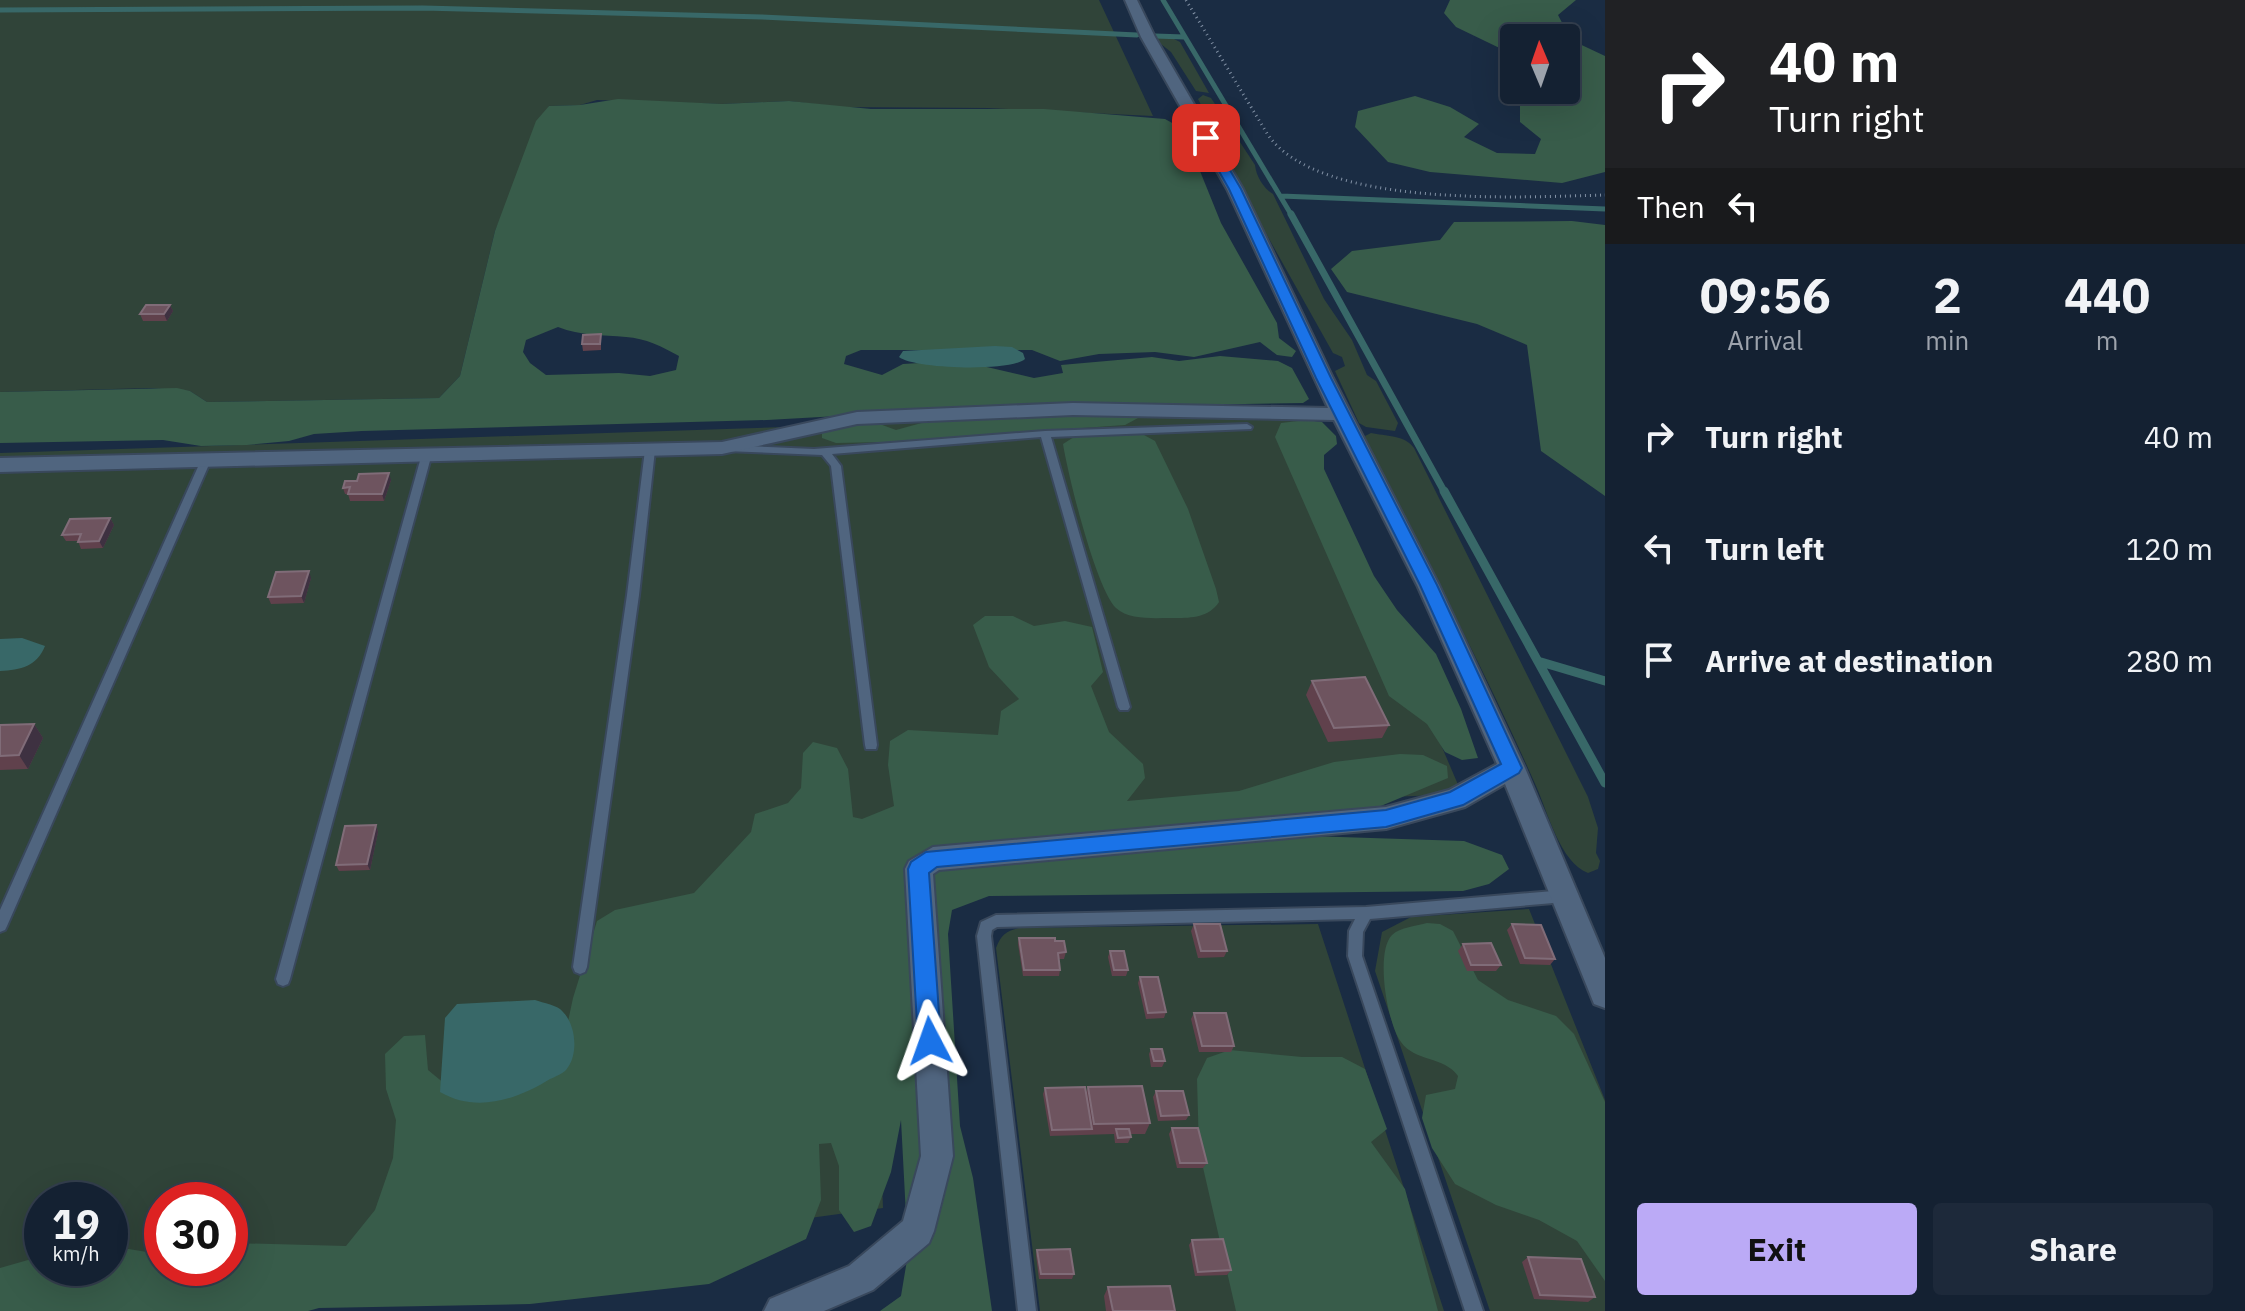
<!DOCTYPE html>
<html lang="en">
<head>
<meta charset="utf-8">
<style>
	:root { --surface:#142132; --page:#1d293a; --text:#f1f3f6; --muted:#9da3ac; --line:#333e4d; --accent:#bbaaf6 }
	body { margin:0; font-family:"IBM Plex Sans",sans-serif; background:var(--page); color:var(--text); height:100vh; display:flex; flex-direction:column; font-size:30px; white-space:nowrap }
	* { box-sizing:border-box; margin:0 }
	p { font-size:26px; color:var(--muted) }
	.icon { flex:none; width:44px; height:44px; fill:none; stroke:currentColor; stroke-width:2; stroke-linecap:round; stroke-linejoin:round }
	.map { position:relative; flex:1; overflow:hidden }
	.side { display:flex; flex-direction:column; background:var(--surface); width:640px }
	.side>* { flex:none }
	.guide { background:#202124; color:#fff; overflow:hidden }
	.needle { width:52px; rotate:358deg }
	.buttons { position:absolute; left:1500px; top:24px; display:grid; gap:16px }
	.buttons a { display:grid; place-items:center; width:80px; height:80px; border-radius:8px; background:var(--surface); box-shadow:0 8px 32px #0002,0 0 0 2px var(--line); font-size:40px }
	.speed { position:absolute; left:24px; top:1182px; display:flex; gap:16px; font-size:40px; font-weight:700; text-align:center }
	.speed>* { display:grid; place-content:center; width:104px; height:104px; border-radius:50%; background:var(--surface); box-shadow:0 8px 32px #0002,0 0 0 2px var(--line); line-height:1 }
	.speed small { font-size:20px; font-weight:400 }
	.speed .limit { border:12px solid #d22; background:#fff; color:#111 }
	.pin { position:absolute; display:grid; place-items:center; width:68px; height:68px; color:#fff; margin:-34px; border-radius:16px; box-shadow:0 4px 12px #0006 }
	.me { position:absolute; width:88px; margin:-44px; rotate:356deg; stroke-linejoin:round; filter:drop-shadow(0 0 6px #0008) }
	.turn { display:flex; align-items:center; gap:28px; height:168px; padding:0 32px; font-size:36px }
	.turn .icon { width:104px; height:104px; stroke-width:2.5 }
	.turn b { display:block; font-size:56px; line-height:68px }
	.then { display:flex; align-items:center; height:76px; padding:0 32px; background:#0003; gap:16px; font-size:30px }
	.eta { display:flex; justify-content:space-evenly; align-items:center; height:136px; text-align:center }
	.eta b { font-size:48px; font-weight:700; line-height:56px }
	.cta { display:flex; gap:16px; margin-top:auto; padding:16px 32px }
	.cta a { flex:1; height:92px; border-radius:8px; background:var(--accent); color:#111; font-size:32px; font-weight:700; line-height:92px; text-align:center }
	.cta a+a { background:var(--page); color:var(--text) }
	ul { padding:0; list-style:none }
	li { display:flex; align-items:center; gap:24px; height:112px; padding:0 32px }
	li div { flex:1 }
	li b { display:block; font-size:30px }
	li em { font-style:normal }
	main { display:flex; flex:1; min-height:0 }
	.map>svg:first-child { display:block }
	.green { fill:#304439; fill-rule:evenodd }
	.forest { fill:#385c4a; fill-rule:evenodd }
	.water { fill:#386868 }
	.lines { fill:none; stroke-linecap:round; stroke-linejoin:round }
	.stream-far2 { stroke:#386868; stroke-width:5 }
	.stream-far1 { stroke:#386868; stroke-width:7 }
	.stream { stroke:#386868; stroke-width:9 }
	.lane-casing { stroke:#39485c; stroke-width:4 }
	.street-casing { stroke:#39485c; stroke-width:4 }
	.path { stroke:#8291a5; stroke-width:3; stroke-dasharray:1 4; stroke-linecap:butt }
	.lane { fill:#50657f; fill-rule:evenodd }
	.street { fill:#50657f; fill-rule:evenodd }
	.wall { fill:#60414c }
	.shaded-wall { fill:#3e3141 }
	.building { fill:#6e545f; stroke:#806c78; stroke-width:2 }
	.route { fill:#1a73e8; stroke:#114b97; stroke-width:2 }
</style>
</head>
<body>
<main>
<div class="map">
<svg width="1605" height="1311" viewBox="0 0 1605 1311">
	<rect width="100%" height="100%" fill="#1a2c43"/>
	<!-- green -->
	<path class="green" d="M0 0H1099L1153 116 987 108 840 107 789 101 722 104 597 100 580 105 549 106 495 231 460 376 439 398 207 402 190 391 151 388 0 392Z
		M1170 37 1180 42 1209 93 1196 91 1171 52 1157 41 1158 38Z
		M1203 95 1211 98 1255 165C1256 176 1264 189 1273 194L1324 299 1352 340 1367 375 1376 381 1398 423 1395 431 1366 427 1359 423 1335 371 1345 366 1342 357 1333 353 1263 228 1198 99Z
		M1298 410 1462 794 868 819 883 1208 125 1311H0V453ZM42 1200H110V1268H42ZM162 1200H230V1268H162Z
		M1371 433C1385 436 1405 435 1414 448L1588 797 1598 828 1596 853 1600 861 1598 869 1588 873C1560 862 1548 813 1536 786 1485 670 1425 558 1367 444L1365 436Z
		M1529 909 1605 1100V1311H1490L1375 971 1382 932 1411 917Z
		M1318 924 1444 1311H1040L996 948C1001 935 1006 931 1019 928Z"/>
	<!-- forest -->
	<path class="forest" d="M1450 0H1576L1558 15 1571 40 1605 56V172L1562 183 1430 172 1388 162 1355 127 1358 111 1415 96 1450 107 1479 124 1464 137 1497 153 1535 154 1541 139 1520 122V106L1542 96 1546 90H1566V38H1514V55L1456 27 1444 13Z
		M618 99 722 104 789 101 871 109H1044L1165 119 1183 129 1221 223 1277 323 1279 338 1296 351 1292 357 1277 355 1260 342 1194 357 1155 352 1099 354 1060 361 1032 350H861L846 356 844 364 882 375 903 364 920 363 974 364 1034 378 1063 373 1061 365 1152 357 1179 361 1220 356 1278 361 1292 368 1309 399 1303 403 963 409 767 420 362 431 314 434 289 441 247 445 201 446 163 440 0 443V392L177 388 190 391 207 402 439 398 460 376 495 231 536 121 549 106 580 105ZM558 327C581 336 602 335 626 337 645 338 663 347 679 356L676 370 650 376 619 373 546 375 530 363 523 352 526 340Z
		M1572 221 1605 225V496L1541 451 1527 345 1477 324 1347 292 1331 269 1352 251 1440 240 1454 222Z
		M1058 414H1127L1138 418 1125 425 885 442 836 443 822 438V433L849 423 874 422 896 430 936 419Z
		M1306 420 1322 422 1336 436 1337 444 1324 455V469L1374 576 1397 610 1436 654 1461 709 1478 758 1462 760 1445 752 1427 724 1389 696 1275 437 1281 423Z
		M1101 434 1144 435 1155 441 1188 509 1216 589 1219 602C1208 619 1188 618 1170 618 1153 618 1129 620 1116 608 1096 589 1068 475 1063 444L1074 437Z
		M985 616H1013L1034 626 1065 621 1092 627 1103 672 1091 686 1109 732 1143 764 1145 778 1127 801 1239 791 1334 762 1400 754 1423 755 1447 766 1448 778 1376 808 1218 833 1464 841 1502 855 1509 869 1489 884 1463 891 989 896 952 910 948 934 960 1126 973 1178 992 1311H880L901 1296 908 1254 901 1120 891 1172 871 1226 854 1232 839 1210V1166L831 1143 819 1144 821 1200 806 1239 709 1284 530 1304 319 1308 308 1311H0V1268L42 1256V1268H110V1246L147 1252 162 1247V1268H230V1243L346 1246 375 1210 393 1158 396 1120 386 1089 385 1054 404 1036 425 1035 428 1070 451 1089 559 1064 573 998 597 921 615 910 694 893 751 832 755 814 788 803 801 788 803 753 813 742 837 748 848 769 853 817 862 819 894 806 888 765 890 741 908 730 998 735 1001 711 1019 699 989 667 973 625Z
		M1427 923 1440 924 1453 931 1478 980 1508 1000 1556 1016 1574 1034 1605 1102V1281L1577 1241 1539 1220 1496 1205 1455 1184 1432 1148 1422 1118 1426 1095 1455 1089 1458 1076C1444 1056 1415 1062 1401 1042 1387 1023 1375 952 1392 935 1400 927 1417 926 1427 923Z
		M1230 1050 1302 1057H1342L1365 1069 1387 1129 1371 1142 1405 1189 1438 1311H1236L1199 1150 1197 1079 1207 1058Z"/>
	<!-- water -->
	<path class="water" d="M995 346 1012 347 1023 353 1025 359C1011 372 914 369 899 357L903 351Z
		M22 638 45 646C37 666 21 670 0 671V639Z
		M535 1000C543 1003 558 1005 563 1012 576 1025 579 1055 566 1070 563 1073 555 1077 550 1079 516 1100 476 1113 440 1092L445 1018 457 1004Z"/>
	<g class="lines">
		<!-- stream-far2 -->
		<path class="stream-far2" d="M1163 0 1292 216
			M0 10 423 8 762 17 1137 35
			M1155 36 1184 37
			M1281 196 1605 209"/>
		<!-- stream-far1 -->
		<path class="stream-far1" d="M1291 214 1445 493"/>
		<!-- stream -->
		<path class="stream" d="M1444 491 1605 783
			M1541 662 1605 681"/>
		<defs>
			<path id="lane" d="M1247 424 1252 427 1251 429 1051 437 1130 707 1128 710H1120L1118 707 1041 437 832 454 841 466 877 745 876 749H866L865 745 831 466 822 455 725 451 720 448 725 445 814 449 1045 431Z
				M650 447 655 450 639 595 587 967 585 972 580 974 575 972 573 967 627 595 645 450Z
				M426 454 431 457 290 979 288 984 283 986 278 984 276 979 421 457Z
				M206 457 211 460 7 926 5 930 0 932V910L201 460Z
				M1565 890 1570 892 1572 896 1570 900 1565 902 1370 919 1363 932 1362 956 1483 1311H1465L1348 956 1349 931 1355 919 997 927 992 930 991 936 1036 1311H1018L977 936 981 922 996 915 1366 907Z"/>
			<path id="street" d="M1125 0H1137L1155 37 1243 189 1333 378 1439 585 1525 768 1605 958V1008L1594 1004 1590 994 1505 784 1465 807 1386 829 939 870 933 874 953 1156 934 1231 929 1243 873 1290 824 1311H764L770 1299 849 1266 903 1221 921 1156 905 869 909 861 933 847 1386 807 1449 790 1497 764 1417 585 1334 420 1073 415 857 424 722 454 0 472V458L722 442 857 412 1073 403 1328 408 1227 189 1141 37Z"/>
		</defs>
		<!-- lane casing -->
		<use href="#lane" class="lane-casing"/>
		<!-- street casing -->
		<use href="#street" class="street-casing"/>
		<!-- path -->
		<path class="path" d="M1186 0 1268 135C1320 209 1522 197 1605 195"/>
		<!-- lane -->
		<use href="#lane" class="lane"/>
		<!-- street -->
		<use href="#street" class="street"/>
	</g>
	<!-- wall -->
	<path class="wall" d="M170 305 173 311 167 321H143L140 314Z
		M601 334V350L583 351 582 344Z
		M391 480 384 501H350L348 494H345L343 488Z
		M110 518 114 525 103 548 81 549 78 541H66L62 535Z
		M311 578 304 603 271 604 268 597Z
		M1312 681 1389 725 1382 738 1328 742 1306 695Z
		M34 724 43 738 28 769 0 770V725Z
		M376 825 378 832 370 870 339 871 336 865Z
		M1194 924 1227 951 1224 957 1198 958 1191 931Z
		M1512 924 1555 959 1550 965 1520 964 1507 930Z
		M1019 938 1055 941 1066 952 1064 959H1059L1060 970 1059 976H1023L1018 944Z
		M1463 944 1501 965 1496 971H1467L1458 951Z
		M1110 951 1128 970 1126 976H1112L1108 957Z
		M1140 977 1166 1012 1164 1018 1146 1019 1138 983Z
		M1194 1013 1234 1046 1231 1052H1199L1191 1019Z
		M1151 1049 1165 1061 1162 1067H1151L1149 1054Z
		M1088 1087 1150 1123 1145 1134H1130L1131 1137 1128 1143H1115L1114 1134 1050 1136 1043 1094 1045 1088 1086 1093Z
		M1156 1091 1189 1115 1186 1120 1158 1121 1153 1097Z
		M1172 1128 1207 1163 1203 1168H1177L1169 1134Z
		M1192 1240 1231 1270 1227 1275 1195 1276 1189 1245Z
		M1037 1250 1074 1274 1072 1279H1039L1036 1255Z
		M1528 1257 1595 1297 1588 1302 1534 1299 1522 1262Z
		M1108 1287 1175 1311H1106L1104 1296Z"/>
	<!-- shaded-wall -->
	<path class="shaded-wall" d="M170 305 173 311 167 321 164 314Z
		M389 473 391 480 384 501 382 494Z
		M110 518 114 525 103 548 99 541Z
		M309 571 311 578 304 603 301 596Z
		M34 724 43 738 28 769 19 755Z
		M376 825 378 832 370 870 367 864Z"/>
	<!-- building -->
	<path class="building" d="M146 305H170L164 314H140Z
		M601 334 600 344H582L583 335Z
		M389 473 382 494H348L350 487 343 488 345 481H357L359 474Z
		M110 518 99 541 78 542 81 534 62 535 70 519Z
		M309 571 301 596 268 597 276 572Z
		M1365 677 1389 725 1334 728 1312 681Z
		M34 724 19 755 0 756V725Z
		M376 825 367 864 336 865 345 826Z
		M1194 924H1220L1227 951H1201Z
		M1512 924 1541 925 1555 959 1525 958Z
		M1019 938H1055V941H1064L1066 952 1058 953 1060 970H1024Z
		M1491 943 1501 965H1471L1463 944Z
		M1110 951H1124L1128 970H1114Z
		M1140 977H1158L1166 1012 1148 1013Z
		M1194 1013H1226L1234 1046H1202Z
		M1151 1049H1162L1165 1061H1154Z
		M1142 1086 1150 1123 1094 1124 1088 1087Z
		M1085 1087 1092 1129 1052 1130 1045 1088Z
		M1156 1091H1183L1189 1115 1161 1116Z
		M1172 1128H1198L1207 1163H1180Z
		M1116 1129H1129L1131 1137 1118 1138Z
		M1223 1239 1231 1270 1198 1272 1192 1240Z
		M1070 1249 1074 1274H1041L1037 1250Z
		M1528 1257 1581 1259 1595 1297 1540 1295Z
		M1170 1286 1175 1311H1113L1108 1287Z"/>
	<!-- route -->
	<path class="route" d="M1202 136H1210L1241 189 1331 378 1437 585 1522 768 1519 773 1463 805 1386 827 937 867 929 873 941 1041 938 1049 930 1052 921 1049 918 1041 908 869 911 862 926 852 1386 810 1450 792 1501 764 1420 585 1316 378 1229 189 1200 138Z"/>
</svg>
<div class="buttons">
<a><svg class="needle" viewBox="-14 -14 28 28"><path d="M0-13l5 13h-10z" fill="#e53935"/><path d="M0 13l5-13h-10z" fill="#9da3ac"/></svg></a>
</div>
<div class="speed"><div>19<small>km/h</small></div><div class="limit">30</div></div>
<div class="pin" style="left:1206px;top:138px;background:#d93025"><svg class="icon" aria-label="arrive" viewBox="0 0 24 24"><path d="M6 21V4h12l-3 4 3 4H6"/></svg></div>
<svg class="me" style="left:930px;top:1041px" viewBox="-20 -20 40 40"><path d="M0-17L14 15 0 8-14 15z" fill="#1a73e8" stroke="#fff" stroke-width="4"/></svg>
</div>
<section class="side">
<div class="guide">
<div class="turn"><svg class="icon" aria-label="right" viewBox="0 0 24 24"><path d="M7 20v-9h11M14 6l5 5-5 5"/></svg><div><b>40 m</b>Turn right</div></div>
<div class="then">Then<svg class="icon" aria-label="left" viewBox="0 0 24 24"><path d="M17 20v-9H6M10 6l-5 5 5 5"/></svg></div>
</div>
<div class="eta">
<div><b>09:56</b><p>Arrival</p></div>
<div><b>2</b><p>min</p></div>
<div><b>440</b><p>m</p></div>
</div>
<ul>
<li><svg class="icon" aria-label="right" viewBox="0 0 24 24"><path d="M7 20v-9h11M14 6l5 5-5 5"/></svg><div><b>Turn right</b></div><em>40 m</em></li>
<li><svg class="icon" aria-label="left" viewBox="0 0 24 24"><path d="M17 20v-9H6M10 6l-5 5 5 5"/></svg><div><b>Turn left</b></div><em>120 m</em></li>
<li><svg class="icon" aria-label="arrive" viewBox="0 0 24 24"><path d="M6 21V4h12l-3 4 3 4H6"/></svg><div><b>Arrive at destination</b></div><em>280 m</em></li>
</ul>
<div class="cta"><a>Exit</a><a>Share</a></div>
</section>
</main>
</body>
</html>
